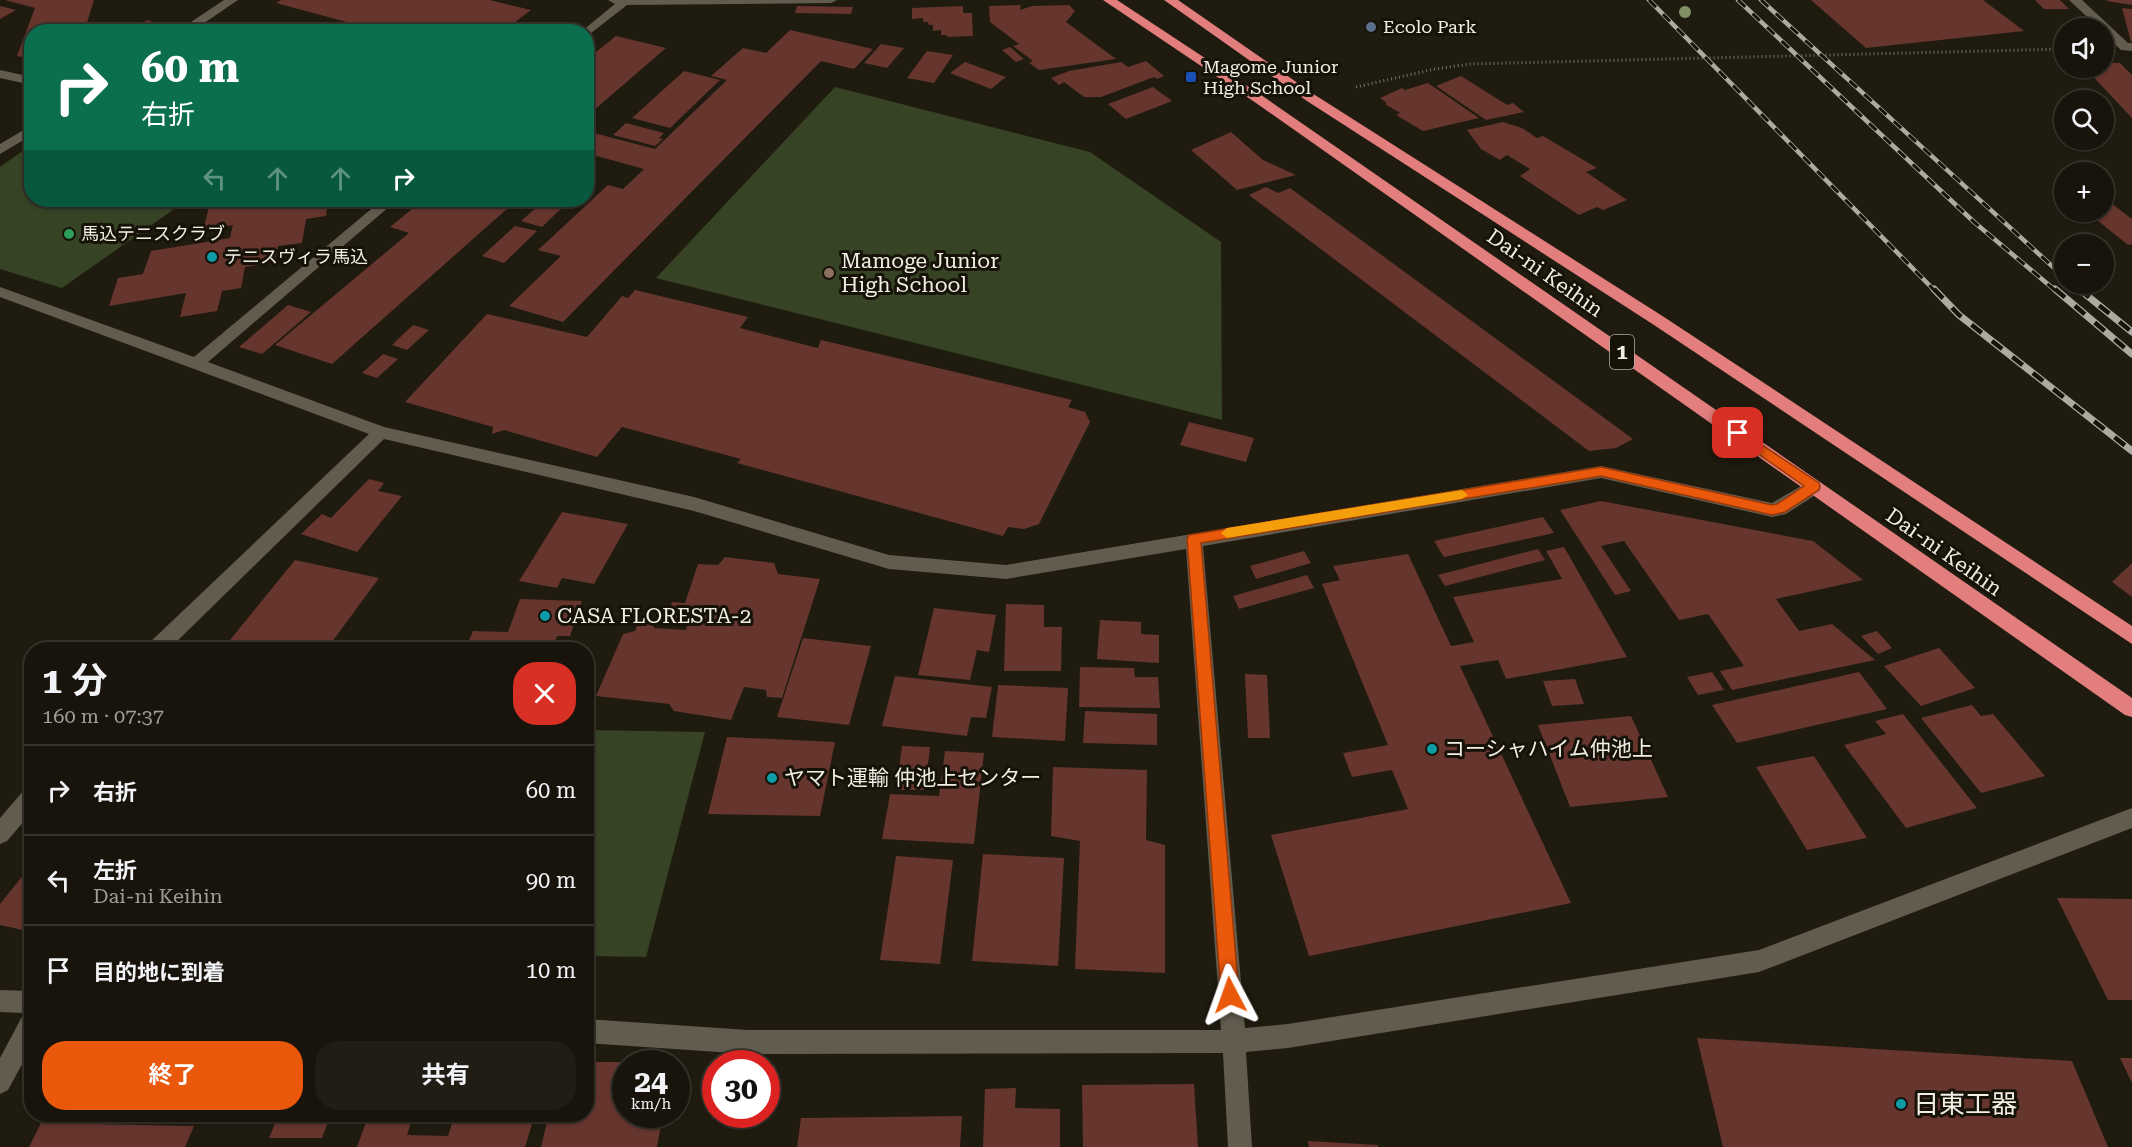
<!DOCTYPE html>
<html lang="ja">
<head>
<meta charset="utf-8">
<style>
	:root { --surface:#18140b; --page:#211d14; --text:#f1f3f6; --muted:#9f9e9d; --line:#36332c; --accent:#ea580c }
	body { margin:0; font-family:"Roboto Serif","Noto Sans JP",serif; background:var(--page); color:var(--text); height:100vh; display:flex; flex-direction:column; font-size:22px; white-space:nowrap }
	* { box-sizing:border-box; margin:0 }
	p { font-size:20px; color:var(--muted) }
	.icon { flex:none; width:33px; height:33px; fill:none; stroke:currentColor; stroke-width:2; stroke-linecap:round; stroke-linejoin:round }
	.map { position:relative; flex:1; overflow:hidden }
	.sheet { position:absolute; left:24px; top:642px; width:570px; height:480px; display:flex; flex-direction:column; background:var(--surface); border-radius:24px; box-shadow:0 2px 4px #0004,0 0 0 2px var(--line) }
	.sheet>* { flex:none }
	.banner { position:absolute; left:24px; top:24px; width:570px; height:183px; border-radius:24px; box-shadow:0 2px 4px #0004,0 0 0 2px var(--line); background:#0b6e4f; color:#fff; overflow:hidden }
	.controls { position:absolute; left:2054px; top:18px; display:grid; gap:12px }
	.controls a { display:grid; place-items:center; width:60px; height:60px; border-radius:50%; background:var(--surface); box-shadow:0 2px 4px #0004,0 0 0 2px var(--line); font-size:30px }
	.speed { position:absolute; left:612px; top:1050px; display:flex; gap:12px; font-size:30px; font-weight:700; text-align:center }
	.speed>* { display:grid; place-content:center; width:78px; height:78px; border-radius:50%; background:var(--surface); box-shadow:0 2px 4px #0004,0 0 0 2px var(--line); line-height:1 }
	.speed small { font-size:15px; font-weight:400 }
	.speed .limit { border:9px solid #d22; background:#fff; color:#111 }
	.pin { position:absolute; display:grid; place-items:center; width:51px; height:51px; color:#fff; margin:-26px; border-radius:12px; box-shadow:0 3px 9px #0006 }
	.me { position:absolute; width:66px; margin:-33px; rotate:356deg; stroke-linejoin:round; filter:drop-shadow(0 0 4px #0008) }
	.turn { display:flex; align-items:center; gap:21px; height:126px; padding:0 18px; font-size:27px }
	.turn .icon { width:78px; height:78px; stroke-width:2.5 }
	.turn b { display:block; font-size:42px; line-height:51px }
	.lanes { display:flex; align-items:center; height:57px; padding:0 18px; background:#0003; justify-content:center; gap:30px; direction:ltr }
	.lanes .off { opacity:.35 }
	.round { display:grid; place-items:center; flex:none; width:63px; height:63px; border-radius:24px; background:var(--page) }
	.overview { display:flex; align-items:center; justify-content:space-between; height:102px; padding:0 18px }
	h1 { font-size:36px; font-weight:700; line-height:45px }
	.action { display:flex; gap:12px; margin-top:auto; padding:12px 18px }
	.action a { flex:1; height:69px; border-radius:24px; background:var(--accent); color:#fff; font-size:24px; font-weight:700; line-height:69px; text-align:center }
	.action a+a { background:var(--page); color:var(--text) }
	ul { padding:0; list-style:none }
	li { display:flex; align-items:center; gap:18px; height:90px; padding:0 18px; border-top:2px solid var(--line) }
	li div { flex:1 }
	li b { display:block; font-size:22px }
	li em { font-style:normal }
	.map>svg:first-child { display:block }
	.green { fill:#364325 }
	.building { fill:#65352e }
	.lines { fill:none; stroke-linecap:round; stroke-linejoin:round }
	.path { stroke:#767267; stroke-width:3; stroke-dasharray:1 3; stroke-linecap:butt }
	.minor { fill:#615c4e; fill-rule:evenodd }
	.highway { fill:#e27e7d; fill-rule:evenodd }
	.rail-far1-casing { stroke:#aeaaa1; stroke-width:4.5 }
	.rail-casing { stroke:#aeaaa1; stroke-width:7 }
	.rail-far1 { stroke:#161207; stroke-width:3; stroke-dasharray:10; stroke-linecap:butt }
	.rail { stroke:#161207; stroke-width:4.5; stroke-dasharray:13; stroke-linecap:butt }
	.tree { fill:#819164 }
	.route { fill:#ea580c; stroke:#983908; stroke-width:1.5 }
	.slow { fill:#f59e0b }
	.service-dot { fill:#5c6f8a; stroke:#161207; stroke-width:2 }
	.transit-dot { fill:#1a4fb4; stroke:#161207; stroke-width:2 }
	.leisure-dot { fill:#2e9e5b; stroke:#161207; stroke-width:2 }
	.culture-dot { fill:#0f9aa8; stroke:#161207; stroke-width:2 }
	.education-dot { fill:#8d6e63; stroke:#161207; stroke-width:2 }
	.labels { text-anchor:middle; stroke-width:6; stroke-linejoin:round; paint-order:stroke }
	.far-poi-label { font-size:18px; fill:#f1eee6; stroke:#161207; text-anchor:start }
	.shield { fill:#161207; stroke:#afaca3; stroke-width:1.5 }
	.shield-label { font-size:20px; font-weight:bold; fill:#f1eee6 }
	.poi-label { font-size:21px; fill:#f1eee6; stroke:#161207; text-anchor:start }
	.street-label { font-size:21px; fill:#f1eee6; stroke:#161207 }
	.near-poi-label { font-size:26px; fill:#f1eee6; stroke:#161207; text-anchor:start }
</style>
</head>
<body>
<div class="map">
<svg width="2132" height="1147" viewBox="0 0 2132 1147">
	<rect width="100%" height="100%" fill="#201b0f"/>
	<!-- green -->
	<path class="green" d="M835 87 1090 152 1221 242 1222 420 656 278Z
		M31 145 32 200H187L62 288 0 269V167Z
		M587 730 705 732 646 957 587 956Z"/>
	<!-- building -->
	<path class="building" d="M5 0H94L84 32H32V59L17 56 35 8Z
		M281 0H490L531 10 502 32H384L276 3Z
		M1811 0H1983L2024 31 1866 48Z
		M2035 0H2060L2069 9H2044Z
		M2107 0H2132V5L2107 1Z
		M1021 5 1020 10 1032 6 1069 5 1075 11 1066 22 1116 59 1039 70 1029 63 1033 61 1013 46 1019 44 990 22 989 6Z
		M0 6 16 10 0 19Z
		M797 6 853 7 851 14 795 13Z
		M963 6V13H972L973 36 947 37V35H941V30L933 31V25H929L928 22H923V18L912 19V8Z
		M2122 8 2132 9V42H2131Z
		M147 20 156 23 141 32H128Z
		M790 30 873 49 854 69 821 61 563 322 509 306 561 256 538 250 608 185 623 189 644 169 586 153V131L655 149 727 80 711 76 743 48 766 53Z
		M616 36 666 48 586 117V60Z
		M881 44 904 48 887 68 864 63Z
		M1010 47 1024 59 1016 62 1002 50Z
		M927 51 953 55 934 83 907 78Z
		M1146 61 1164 76 1157 79 1154 77 1101 97H1084L1064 82 1059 85 1051 78 1069 71 1121 62 1128 67Z
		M965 62 1006 77 991 89 950 73Z
		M2103 63H2120L2132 75V118L2085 68H2103Z
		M684 71 720 80 670 128 632 118Z
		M1461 76 1507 105 1513 103 1524 112 1486 120 1436 86Z
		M1428 83 1479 118 1423 131 1396 115 1400 113 1385 104 1387 103 1380 98 1402 88 1405 90Z
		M1153 87 1172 101 1126 119 1108 104Z
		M1503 122 1522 128 1537 138 1543 136 1597 168 1586 172 1627 200 1603 210 1597 207 1579 215 1520 176 1530 169 1507 155 1500 160 1481 149 1467 130Z
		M626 123 664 133 659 138 663 139 655 146 613 135Z
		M1231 132 1263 160 1296 175 1237 190 1191 150Z
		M1266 187 1278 193 1290 188 1633 439 1616 448 1589 451 1249 195Z
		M2103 197 2132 219V244L2128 245 2087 212H2103Z
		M211 200H328L326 216 306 219 302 243 278 246 275 262 245 267 241 288 222 291 217 311 180 317 186 293 109 306 118 278 143 274 151 251 230 238 233 225 203 230Z
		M423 200H517L332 364 275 345 409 233 390 227Z
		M545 200 568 202 542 227 521 221Z
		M515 226 537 231 504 263 482 256Z
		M635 290 748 317 740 328 818 348 821 340 1072 400 1068 407 1085 412 1090 422 1039 524 1024 529 1008 527 1003 536 737 463 741 459 622 427 597 457 504 430 492 434 493 427 405 402 487 314 587 337 622 296 628 298Z
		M288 305 311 312 262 354 239 347Z
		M413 325 429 330 407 350 392 345Z
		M383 354 398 359 377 378 362 373Z
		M1189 422 1254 438 1246 462 1180 445Z
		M369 479 384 483 378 491 402 496 357 552 301 534 322 514 331 518Z
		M1601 501 1813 541 1863 580 1776 599 1799 631 1832 624 1875 660 1732 690 1720 671 1744 666 1708 614 1679 620 1624 541 1601 546 1631 591 1615 595 1560 510Z
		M562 512 628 524 594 584 562 578 557 588 519 581Z
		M1543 517 1554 533 1444 557 1434 541Z
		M1564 547 1627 657 1506 679 1498 660 1460 666 1571 903 1309 956 1271 835 1408 809 1392 770 1352 777 1343 753 1388 745 1322 584 1340 580 1333 566 1408 554 1451 646 1474 642 1453 597 1562 579 1546 551Z
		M1538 549 1545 560 1445 586 1438 575Z
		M1304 551 1311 563 1256 579 1250 566Z
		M725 557 774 563 778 574 820 579 782 698 767 697 766 690 744 687 731 720 674 711 669 704 596 696 623 634 635 631 639 621 653 622 654 628 686 630 689 619 667 618 672 602 685 603 698 564 718 565Z
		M295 560 379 578 326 650H222Z
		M2132 563V597L2112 582Z
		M1307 575 1314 588 1239 609 1233 596Z
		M520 599 582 601 570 636H557L552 650H465L473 631 508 632Z
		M1006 604 1044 605V627H1062L1061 671H1004Z
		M934 608 996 615 989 652 977 650 970 680 918 675Z
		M1100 620 1141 622V634L1159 635V663L1097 659Z
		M1877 631 1892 648 1878 654 1861 636Z
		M803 638 871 646 849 725 777 717Z
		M1939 648 1975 688 1921 706 1884 666Z
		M1080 667 1134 668 1135 677H1158L1160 708 1079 707Z
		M1712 672 1724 690 1698 695 1687 677Z
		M1859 672 1887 709 1737 743 1712 705Z
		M1245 674 1267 675 1270 738H1248Z
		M895 676 992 687 986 718 971 717 967 736 882 726Z
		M1575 679 1584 704 1552 706 1543 681Z
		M998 685 1068 688 1065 741 992 737Z
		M1972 705 1981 716 1993 714 2045 776 1981 793 1921 718Z
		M1085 711 1157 714V745L1083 743Z
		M1903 714 1977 808 1906 828 1844 745 1886 734 1875 721Z
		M1631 716 1668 797 1570 807 1538 725Z
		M727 737 835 742 820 816 708 814Z
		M902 746 930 747 925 790H896Z
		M945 751 984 753 974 844 882 839 890 794 939 796Z
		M1814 756 1867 838 1807 850 1756 767Z
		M1053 767 1147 770 1146 840 1165 845V973L1075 969 1080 841 1051 836Z
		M983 854 1064 858 1058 966 972 961Z
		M896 856 953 860 940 964 880 960Z
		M32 864V932L0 925V904Z
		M2057 898 2132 899V1000H2108Z
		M1697 1038 2072 1061 2108 1147H1723Z
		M2120 1058H2132V1083Z
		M586 1062H626V1114H663L657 1147H541L549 1114H586Z
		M1194 1084 1198 1147H1083L1082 1085Z
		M1016 1088 1015 1108 1060 1109V1147H983L985 1089Z
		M279 1114H331L322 1138H269Z
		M369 1114H414L407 1135 448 1136 455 1114H535L525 1147H357Z
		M962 1116 960 1147H797L801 1118Z
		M41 1123 194 1126 185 1147H29Z
		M1308 1141 1378 1145V1147H1309Z"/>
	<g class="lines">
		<!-- path -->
		<path class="path" d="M1356 87 1435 69 1470 64 2064 49"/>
		<!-- minor -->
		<path class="minor" d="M224 0H238L191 32H176Z
			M608 0H837L831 3 627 5 586 37V32L582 31 615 4Z
			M2069 0H2082L2128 43H2132V51L2121 50 2103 33V28H2099Z
			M0 70 32 77V85L0 78Z
			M32 125V135L0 154V144Z
			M382 200H397L208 362 384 427 694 497 889 555 1006 565 1601 466 1772 503 1808 482 1814 481 1820 482 1823 487 1820 492 1786 514 1772 517 1601 478 1203 546 1245 1028 1288 1024 1759 950 2132 808V828L1759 972 1288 1048 1246 1052 1252 1147H1228L1223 1053 748 1054 586 1043V1019L748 1030H1221L1186 549 1006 579 889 569 694 511 384 439 168 650H146L148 644 369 434 0 297V287L194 357Z
			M32 787V812L7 841 0 844V818L25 789Z
			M0 990 32 991V1046L8 1090 0 1094V1058L24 1013 0 1012Z"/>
		<!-- highway -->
		<path class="highway" d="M1103 0H1117L1264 97 2132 698V717L2125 715 1256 103Z
			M1164 0H1178L1315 95 1664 317 2132 626V644L1654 325 1307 101Z"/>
		<defs>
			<path id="rail-far1" d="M1649 0 1935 291
				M1738 0 1974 222 2056 291
				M1761 0 2064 277
				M2072 284 2081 291"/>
			<path id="rail" d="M1934 289 1959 315 2132 451
				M2055 289 2132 354
				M2079 289 2132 332"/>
		</defs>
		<!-- rail-far1 casing -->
		<use href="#rail-far1" class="rail-far1-casing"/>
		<!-- rail casing -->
		<use href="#rail" class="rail-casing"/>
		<!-- rail-far1 -->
		<use href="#rail-far1" class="rail-far1"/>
		<!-- rail -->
		<use href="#rail" class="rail"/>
	</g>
	<!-- trees -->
	<circle class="tree" cx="1685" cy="12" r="6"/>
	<!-- route -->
	<path class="route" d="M1738 429 1819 483 1820 487 1819 490 1785 512 1772 515 1601 476 1201 543 1239 995 1236 1001 1230 1004 1224 1001 1221 995 1187 539 1189 535 1601 467 1772 505 1777 504 1804 486 1733 436 1731 433Z"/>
	<!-- slow -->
	<path class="slow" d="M1462 490 1468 495 1462 499 1227 538 1221 533 1227 528Z"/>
	<!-- markers -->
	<circle class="service-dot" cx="1371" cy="27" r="6"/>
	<rect class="transit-dot" x="1185" y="71" width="12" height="12" rx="3"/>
	<circle class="leisure-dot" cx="69" cy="234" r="6"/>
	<g class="culture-dot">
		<circle cx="212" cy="257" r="6"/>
		<circle cx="545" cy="616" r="6"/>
		<circle cx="1432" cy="749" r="6"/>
		<circle cx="772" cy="778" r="6"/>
		<circle cx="1901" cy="1104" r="6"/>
	</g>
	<circle class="education-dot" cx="829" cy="273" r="6"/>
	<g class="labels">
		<!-- far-poi labels -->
		<g class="far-poi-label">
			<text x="1383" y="33">Ecolo Park</text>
			<text x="1203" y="73">Magome Junior<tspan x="1203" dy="21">High School</tspan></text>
			<text x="81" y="240">馬込テニスクラブ</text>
			<text x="224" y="263">テニスヴィラ馬込</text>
		</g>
		<!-- shield labels -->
		<rect class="shield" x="1610" y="335" width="24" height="34" rx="4.5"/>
		<g class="shield-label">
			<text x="1622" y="359">1</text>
		</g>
		<!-- poi labels -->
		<g class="poi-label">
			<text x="841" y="268">Mamoge Junior<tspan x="841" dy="24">High School</tspan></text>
			<text x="557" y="623">CASA FLORESTA-2</text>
			<text x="1444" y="756">コーシャハイム仲池上</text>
			<text x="784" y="785">ヤマト運輸 仲池上センター</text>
		</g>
		<!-- street labels -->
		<g class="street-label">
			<text transform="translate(1545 273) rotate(35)" y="7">Dai-ni Keihin</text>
			<text transform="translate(1944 552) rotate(35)" y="7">Dai-ni Keihin</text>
		</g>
		<!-- near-poi labels -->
		<g class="near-poi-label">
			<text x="1913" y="1113">日東工器</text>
		</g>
	</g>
</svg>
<div class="controls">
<a><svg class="icon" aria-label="sound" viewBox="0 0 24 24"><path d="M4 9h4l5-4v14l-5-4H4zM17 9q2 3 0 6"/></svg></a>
<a><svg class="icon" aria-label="search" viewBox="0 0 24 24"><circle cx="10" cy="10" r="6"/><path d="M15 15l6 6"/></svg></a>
<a>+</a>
<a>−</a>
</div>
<div class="speed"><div>24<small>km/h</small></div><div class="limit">30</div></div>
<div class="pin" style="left:1738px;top:433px;background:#d93025"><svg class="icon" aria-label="arrive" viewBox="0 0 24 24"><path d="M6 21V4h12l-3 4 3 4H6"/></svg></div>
<svg class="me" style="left:1230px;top:995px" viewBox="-20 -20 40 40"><path d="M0-17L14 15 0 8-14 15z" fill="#ea580c" stroke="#fff" stroke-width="4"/></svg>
<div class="banner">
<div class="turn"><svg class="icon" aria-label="right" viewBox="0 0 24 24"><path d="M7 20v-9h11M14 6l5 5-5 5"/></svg><div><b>60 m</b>右折</div></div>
<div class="lanes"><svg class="icon off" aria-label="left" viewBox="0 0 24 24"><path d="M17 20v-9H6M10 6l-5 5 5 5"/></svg><svg class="icon off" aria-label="ahead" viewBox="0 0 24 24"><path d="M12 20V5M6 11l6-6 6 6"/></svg><svg class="icon off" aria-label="ahead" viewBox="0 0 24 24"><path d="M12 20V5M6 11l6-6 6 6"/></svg><svg class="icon" aria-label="right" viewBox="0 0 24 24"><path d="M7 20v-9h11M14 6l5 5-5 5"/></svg></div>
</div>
<section class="sheet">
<div class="overview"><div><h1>1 分</h1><p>160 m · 07:37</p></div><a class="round" style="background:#d93025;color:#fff"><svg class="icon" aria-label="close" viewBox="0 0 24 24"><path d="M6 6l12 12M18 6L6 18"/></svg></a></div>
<ul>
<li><svg class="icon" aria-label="right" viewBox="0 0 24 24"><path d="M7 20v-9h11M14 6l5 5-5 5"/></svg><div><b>右折</b></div><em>60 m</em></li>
<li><svg class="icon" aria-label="left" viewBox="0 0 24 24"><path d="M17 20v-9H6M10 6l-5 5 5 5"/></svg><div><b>左折</b><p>Dai-ni Keihin</p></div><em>90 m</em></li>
<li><svg class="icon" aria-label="arrive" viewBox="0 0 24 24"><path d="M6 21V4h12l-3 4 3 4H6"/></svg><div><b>目的地に到着</b></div><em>10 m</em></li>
</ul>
<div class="action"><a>終了</a><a>共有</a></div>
</section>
</div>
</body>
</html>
